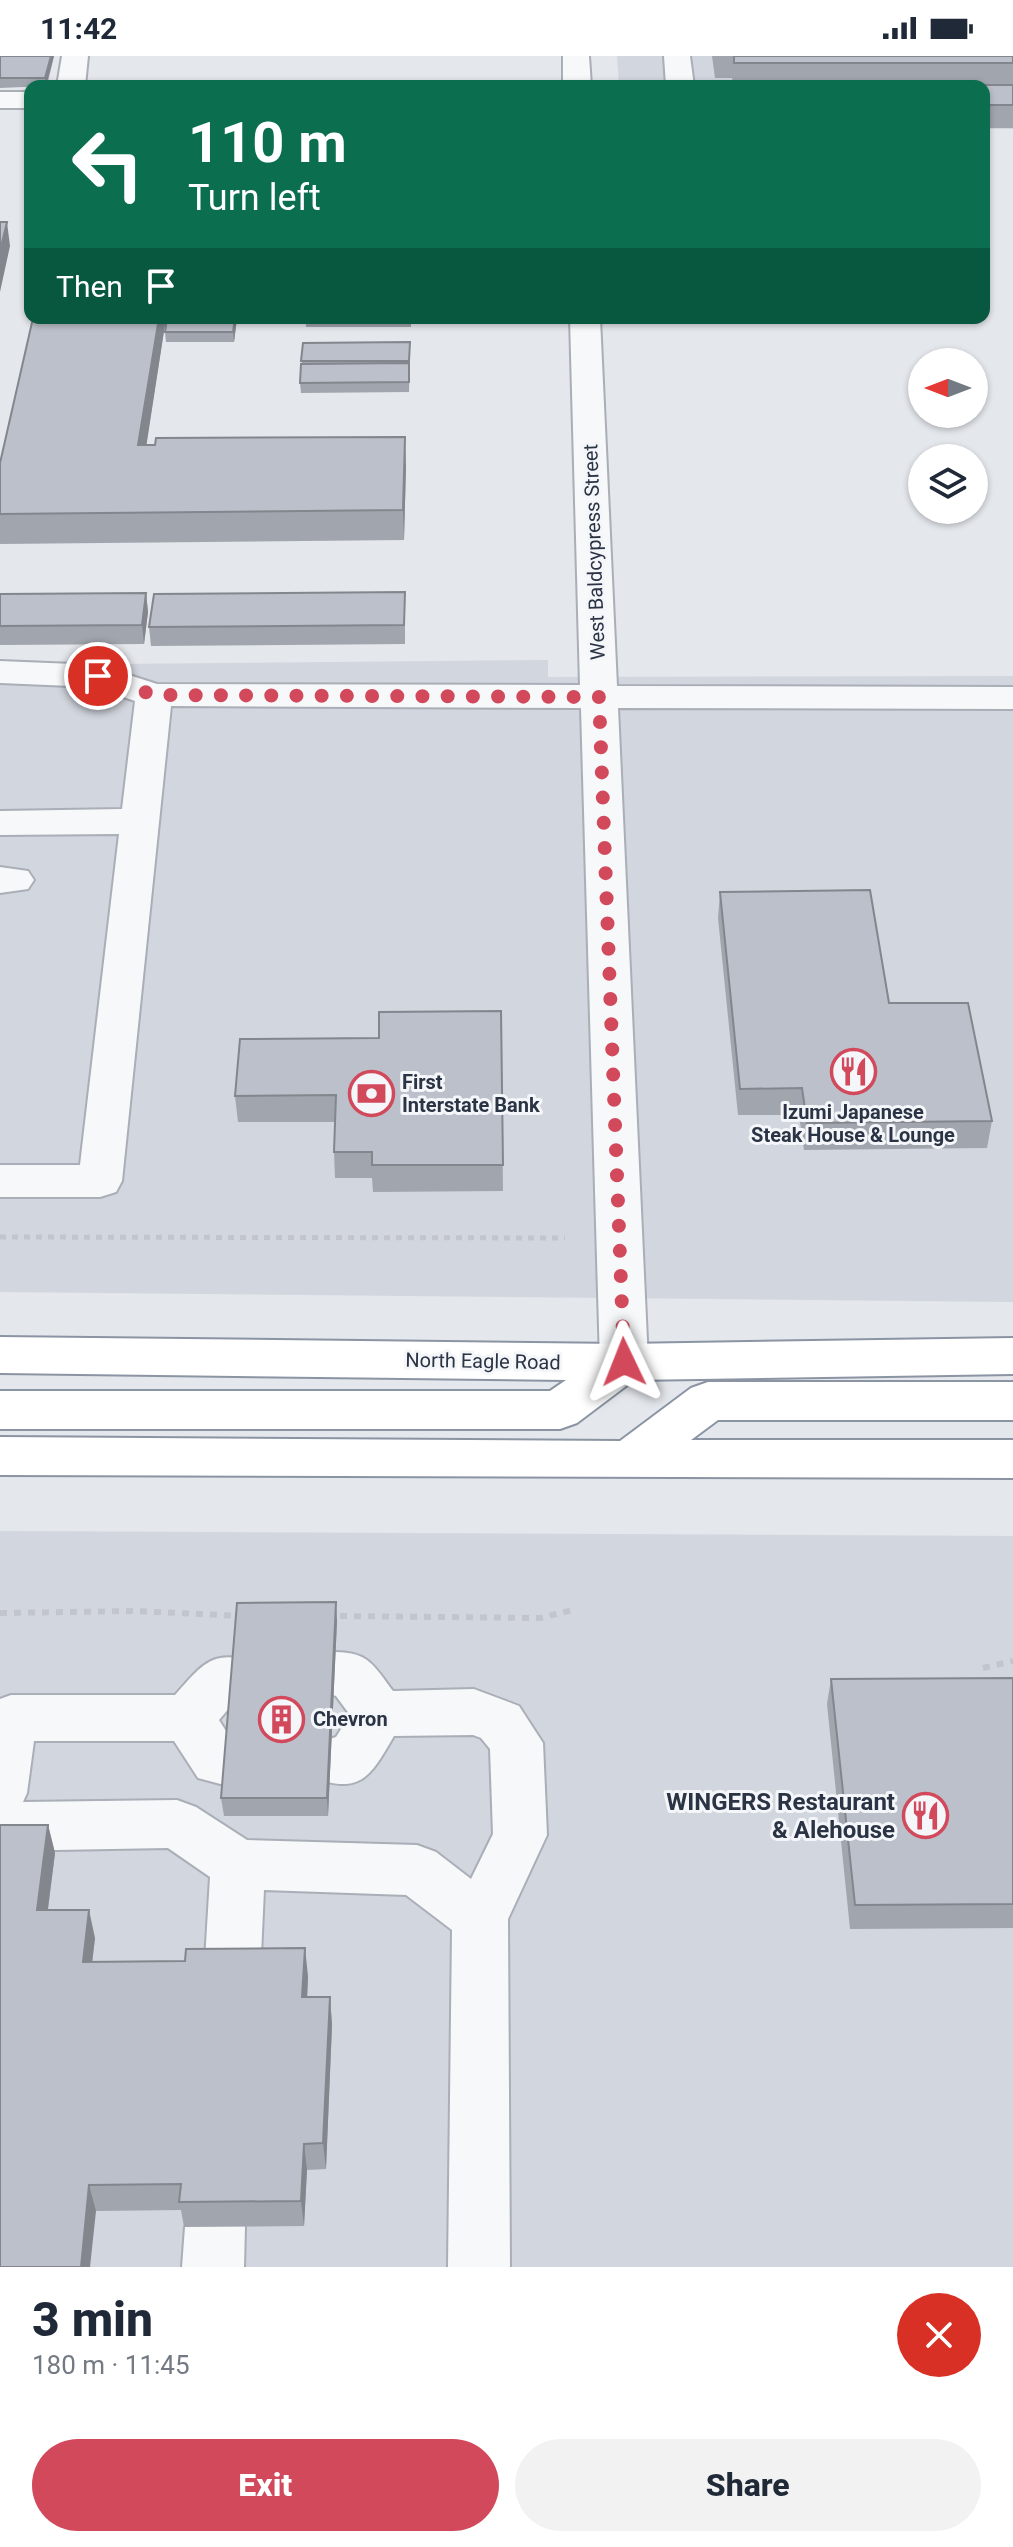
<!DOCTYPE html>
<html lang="en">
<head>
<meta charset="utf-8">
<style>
	:root { --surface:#fff; --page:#f2f2f3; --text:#1f2937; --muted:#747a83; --accent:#d1495b }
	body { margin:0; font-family:Roboto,sans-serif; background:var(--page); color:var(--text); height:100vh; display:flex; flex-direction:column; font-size:30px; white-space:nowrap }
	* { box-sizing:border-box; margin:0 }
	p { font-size:26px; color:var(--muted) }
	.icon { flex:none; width:44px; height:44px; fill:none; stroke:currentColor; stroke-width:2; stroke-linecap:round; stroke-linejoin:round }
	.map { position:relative; height:2211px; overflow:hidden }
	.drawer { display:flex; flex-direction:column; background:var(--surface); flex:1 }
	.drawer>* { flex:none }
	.banner { position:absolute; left:24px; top:24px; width:966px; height:244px; border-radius:16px; box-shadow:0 2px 6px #0004; background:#0b6e4f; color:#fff; overflow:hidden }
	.needle { width:52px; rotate:270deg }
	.fabs { position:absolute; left:908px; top:292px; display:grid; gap:16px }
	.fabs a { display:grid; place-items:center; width:80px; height:80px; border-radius:50%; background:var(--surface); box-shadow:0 2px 6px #0004; font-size:40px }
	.pin { position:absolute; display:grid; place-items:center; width:68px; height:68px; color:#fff; margin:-34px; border:4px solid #fff; border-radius:50%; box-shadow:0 2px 8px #0007 }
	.me { position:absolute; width:88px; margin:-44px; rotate:358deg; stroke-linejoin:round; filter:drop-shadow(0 0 6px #0008) }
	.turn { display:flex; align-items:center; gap:28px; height:168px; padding:0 32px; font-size:36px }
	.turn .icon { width:104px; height:104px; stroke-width:2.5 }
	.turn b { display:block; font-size:56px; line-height:68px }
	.then { display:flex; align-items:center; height:76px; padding:0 32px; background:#0003; gap:16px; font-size:30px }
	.round { display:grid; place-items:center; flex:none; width:84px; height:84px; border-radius:42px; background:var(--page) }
	.overview { display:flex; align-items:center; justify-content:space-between; height:136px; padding:0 32px }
	h1 { font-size:48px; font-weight:800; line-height:60px }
	.button { display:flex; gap:16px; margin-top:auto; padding:16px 32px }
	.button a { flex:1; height:92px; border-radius:48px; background:var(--accent); color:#fff; font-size:32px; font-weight:800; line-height:92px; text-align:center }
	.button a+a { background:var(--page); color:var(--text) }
	.status { display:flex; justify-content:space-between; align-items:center; height:56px; padding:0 40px; background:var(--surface); direction:ltr }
	.status svg { height:22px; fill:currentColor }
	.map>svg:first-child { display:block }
	.built { fill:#d2d6de }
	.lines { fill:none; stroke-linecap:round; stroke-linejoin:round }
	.minor-casing { stroke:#a9aeb7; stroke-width:4 }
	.highway-casing { stroke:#8b94a3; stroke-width:4 }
	.path-far1 { stroke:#c2c5cb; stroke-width:5; stroke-dasharray:6 6; stroke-linecap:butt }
	.path { stroke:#c2c5cb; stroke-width:6; stroke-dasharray:7 7; stroke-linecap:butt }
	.minor { fill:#f7f8fa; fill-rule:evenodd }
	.highway { fill:#fff; fill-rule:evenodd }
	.wall { fill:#a1a5ae }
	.shaded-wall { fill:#83868d }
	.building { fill:#bbc0ca; stroke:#83868d; stroke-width:2 }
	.route { stroke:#d1495b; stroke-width:14; stroke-dasharray:0 25.2 }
	.labels { text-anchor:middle; stroke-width:6; stroke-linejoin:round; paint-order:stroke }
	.street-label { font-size:20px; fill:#2b3445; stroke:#f4f6f9 }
	.poi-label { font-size:20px; font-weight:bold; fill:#2b3445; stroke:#f4f6f9; text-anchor:start }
	.near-poi-label { font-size:24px; font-weight:bold; fill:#2b3445; stroke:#f4f6f9; text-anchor:end }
</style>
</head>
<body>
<div class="status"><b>11:42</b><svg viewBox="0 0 49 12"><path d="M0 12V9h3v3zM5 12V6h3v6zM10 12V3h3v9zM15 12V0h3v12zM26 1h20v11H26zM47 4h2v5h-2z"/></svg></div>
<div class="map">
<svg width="1013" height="2211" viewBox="0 0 1013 2211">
	<rect width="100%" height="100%" fill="#e4e7ec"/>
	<!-- built -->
	<path class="built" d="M617 0H1013V73H984V30H619Z
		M548 604V621L1013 620V1246L0 1236V609Z
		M0 1475 1013 1480V2211H0Z"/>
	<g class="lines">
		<defs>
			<path id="minor" d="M62 0H88L85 30H57Z
				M563 0H589L591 30H563Z
				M664 0H690L694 30H666Z
				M0 36H30V52H0Z
				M570 262H600L617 630 1013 631V653L618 652 648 1306 641 1319 624 1324 607 1319 600 1306 581 652 171 650 122 1125 116 1136 100 1141H0V1109H80L119 778 0 779V755L122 753 135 645 94 631 0 627V605L98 609 157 628 580 629Z
				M0 811 28 815 34 824 28 833 0 837Z
				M335 1596C369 1596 374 1610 393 1635L474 1633 519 1650 543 1687 547 1779 508 1863 510 2211H448L452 1874 406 1839 264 1834 260 1921 252 1940 232 1947 212 1940 204 1921 210 1821 168 1792 0 1795V1643L11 1639H175C201 1610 212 1592 253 1606L261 1622 253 1638 236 1644 219 1664 233 1686 247 1691 255 1707 247 1723 228 1730 198 1722 174 1685H34L27 1737 23 1746 177 1744 196 1751 247 1784 417 1789 436 1796 471 1823 493 1778 490 1693 481 1682 473 1679 394 1680C371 1719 362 1740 311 1721L303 1705 311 1689 336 1681 350 1659 336 1640 317 1634 309 1618 317 1602Z
				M215 2141 236 2150 245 2171 244 2211H182L185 2171 194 2150Z"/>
			<path id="highway" d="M0 1281 624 1288 1013 1282V1318L634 1324 577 1367 560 1373H0V1335H550L566 1324 0 1317Z
				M708 1326H1013V1364H718L691 1384H1013V1422L0 1419V1381L620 1385 691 1332Z"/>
		</defs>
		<!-- minor casing -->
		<use href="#minor" class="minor-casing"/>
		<!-- highway casing -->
		<use href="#highway" class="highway-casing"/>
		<!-- path-far1 -->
		<path class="path-far1" d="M0 1181 565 1182"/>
		<!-- path -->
		<path class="path" d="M0 1557 135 1555 242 1560
			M340 1560 540 1562 577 1553
			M983 1612 1013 1605"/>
		<!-- minor -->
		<use href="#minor" class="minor"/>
		<!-- highway -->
		<use href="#highway" class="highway"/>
	</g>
	<!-- wall -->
	<path class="wall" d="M0 0H54L47 30 0 32Z
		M712 0H1013V72H984V30L733 29 732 22H715Z
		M33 262H166L146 389 406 410 404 484 0 488V407Z
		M237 262 234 286H166L165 276Z
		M305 262H411V271H306Z
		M303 287 410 296 409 336 301 337 300 327Z
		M405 536V588L151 590 149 571Z
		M146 537 148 556 144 588 0 589V538Z
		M720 836 889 947 992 1065 987 1092 804 1094 799 1059H738L718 862Z
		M501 955 503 1135 373 1136 372 1122H335L334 1096 335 1066H238L235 1040 379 982Z
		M337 1565 328 1760H224L221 1742Z
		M1013 1622V1872L850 1873 827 1648 831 1623Z
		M48 1769 55 1797 48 1854 95 1882 92 1906 308 1920 307 1941H330L332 1969 326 2113 307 2114 304 2170 184 2171 181 2154 96 2155 0 2211Z"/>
	<!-- shaded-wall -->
	<path class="shaded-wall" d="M51 0H54L46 30 45 22Z
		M7 166 10 190 0 236V195Z
		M159 262H166L142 418 138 389Z
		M235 262 237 263 234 286 233 276Z
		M405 381 406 410 404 484 403 454Z
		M146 537 148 556 144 588 142 569Z
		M336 1546 337 1565 328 1760 327 1742Z
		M48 1769 55 1797 44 1882 37 1854Z
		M89 1854 95 1882 89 1933 83 1906Z
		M305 1892 308 1920 306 1969 302 1941Z
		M330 1941 332 1969 326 2113 323 2087Z
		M304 2088 307 2114 304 2170 301 2145Z
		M89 2129 96 2155 90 2211H81Z"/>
	<!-- building -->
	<path class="building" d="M0 0H51L45 22H0Z
		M734 0H1013V7H734Z
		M711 29H1013V49H984V30Z
		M0 166H7L0 195Z
		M33 262H159L138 389H155L156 382 405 381 403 454 0 458V407Z
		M167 262H235L233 276H165Z
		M410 286 409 305H301L303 287Z
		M409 307V326L300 327 301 308Z
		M405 536 404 569 149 571 154 538Z
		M146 537 142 569 0 570V538Z
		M870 834 889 947H968L992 1065 807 1067 802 1032 740 1033 720 836Z
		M501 955 503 1109H372V1096H334L336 1039 235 1040 240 983 379 982V956Z
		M336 1546 327 1742H221L237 1547Z
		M1013 1622V1848L855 1849 831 1623Z
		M0 1769H48L37 1854H89L83 1906 185 1905 186 1893 305 1892 302 1941H330L323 2087 304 2088 301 2145 179 2146 181 2128 89 2129 81 2211H0Z"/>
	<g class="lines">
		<!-- route -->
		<path class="route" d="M98 620 154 639 599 641 624 1306"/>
	</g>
	<!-- icons -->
	<defs>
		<symbol id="restaurant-ring" viewBox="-11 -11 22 22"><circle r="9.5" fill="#f4f6f9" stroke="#d1495b" stroke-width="1.5"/><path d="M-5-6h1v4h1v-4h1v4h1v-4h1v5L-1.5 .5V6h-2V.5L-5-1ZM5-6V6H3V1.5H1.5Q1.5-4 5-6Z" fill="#d1495b"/></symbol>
		<symbol id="bank-ring" viewBox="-11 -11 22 22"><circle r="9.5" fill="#f4f6f9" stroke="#d1495b" stroke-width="1.5"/><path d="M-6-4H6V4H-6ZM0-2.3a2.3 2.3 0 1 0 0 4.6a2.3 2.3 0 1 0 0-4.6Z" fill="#d1495b"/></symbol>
		<symbol id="building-ring" viewBox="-11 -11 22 22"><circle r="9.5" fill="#f4f6f9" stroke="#d1495b" stroke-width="1.5"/><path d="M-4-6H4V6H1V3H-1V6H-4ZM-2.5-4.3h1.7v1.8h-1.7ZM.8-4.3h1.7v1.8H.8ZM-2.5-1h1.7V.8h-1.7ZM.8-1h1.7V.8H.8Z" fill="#d1495b"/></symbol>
	</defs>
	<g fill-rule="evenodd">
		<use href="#restaurant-ring" x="828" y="990" width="51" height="51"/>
		<use href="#bank-ring" x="346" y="1012" width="51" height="51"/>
		<use href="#building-ring" x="256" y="1638" width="51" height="51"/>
		<use href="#restaurant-ring" x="900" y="1734" width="51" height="51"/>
	</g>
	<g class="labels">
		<!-- street labels -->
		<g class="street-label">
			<text transform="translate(594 496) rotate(-92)" y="7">West Baldcypress Street</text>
			<text transform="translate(483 1305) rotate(1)" y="7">North Eagle Road</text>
		</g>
		<!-- poi labels -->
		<g class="poi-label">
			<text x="402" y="1033">First<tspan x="402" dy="23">Interstate Bank</tspan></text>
			<text x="853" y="1063" text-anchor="middle">Izumi Japanese<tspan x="853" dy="23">Steak House &amp; Lounge</tspan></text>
			<text x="313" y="1670">Chevron</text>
		</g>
		<!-- near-poi labels -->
		<g class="near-poi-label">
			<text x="895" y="1754">WINGERS Restaurant<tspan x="895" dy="28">&amp; Alehouse</tspan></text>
		</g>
	</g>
</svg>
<div class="fabs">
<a><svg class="needle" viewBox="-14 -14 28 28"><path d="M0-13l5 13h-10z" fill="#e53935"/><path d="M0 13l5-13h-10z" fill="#747a83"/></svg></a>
<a><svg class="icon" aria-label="layers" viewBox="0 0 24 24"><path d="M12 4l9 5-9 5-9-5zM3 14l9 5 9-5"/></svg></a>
</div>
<div class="pin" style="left:98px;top:620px;background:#d93025"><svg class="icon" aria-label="arrive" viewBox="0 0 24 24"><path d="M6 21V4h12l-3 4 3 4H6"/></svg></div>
<svg class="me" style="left:624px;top:1306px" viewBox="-20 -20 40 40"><path d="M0-17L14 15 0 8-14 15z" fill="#d1495b" stroke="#fff" stroke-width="4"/></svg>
<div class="banner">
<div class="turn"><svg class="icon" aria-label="left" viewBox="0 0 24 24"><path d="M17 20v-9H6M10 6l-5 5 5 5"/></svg><div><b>110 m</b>Turn left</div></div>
<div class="then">Then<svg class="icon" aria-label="arrive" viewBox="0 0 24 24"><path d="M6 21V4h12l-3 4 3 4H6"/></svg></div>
</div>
</div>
<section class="drawer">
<div class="overview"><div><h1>3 min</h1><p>180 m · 11:45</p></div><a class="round" style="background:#d93025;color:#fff"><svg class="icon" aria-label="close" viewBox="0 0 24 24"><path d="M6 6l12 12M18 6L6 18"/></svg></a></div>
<div class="button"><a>Exit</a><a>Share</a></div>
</section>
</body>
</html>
